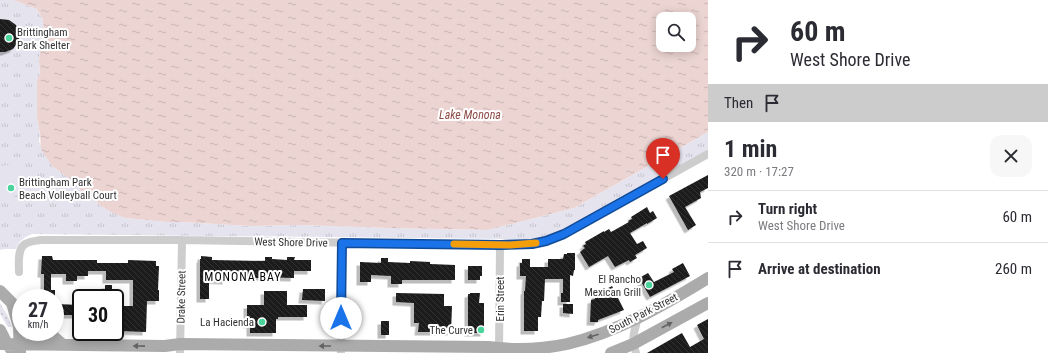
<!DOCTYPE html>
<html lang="en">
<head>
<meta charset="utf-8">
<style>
	:root { --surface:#fff; --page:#f7f7f7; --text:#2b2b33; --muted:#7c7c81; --line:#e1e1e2 }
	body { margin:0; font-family:"Roboto Condensed",sans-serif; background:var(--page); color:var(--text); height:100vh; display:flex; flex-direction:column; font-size:15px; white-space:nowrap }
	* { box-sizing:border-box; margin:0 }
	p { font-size:13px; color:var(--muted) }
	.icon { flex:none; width:22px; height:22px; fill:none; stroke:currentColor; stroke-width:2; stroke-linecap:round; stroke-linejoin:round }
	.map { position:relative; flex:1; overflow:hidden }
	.details { display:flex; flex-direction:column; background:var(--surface); width:340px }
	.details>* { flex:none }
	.top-card { background:#fff; color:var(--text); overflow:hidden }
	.buttons { position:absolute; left:656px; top:12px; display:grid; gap:8px }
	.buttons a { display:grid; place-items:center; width:40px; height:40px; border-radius:8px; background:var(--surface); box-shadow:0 2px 10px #0003; font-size:20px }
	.speed { position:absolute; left:12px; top:289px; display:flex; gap:8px; font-size:20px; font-weight:700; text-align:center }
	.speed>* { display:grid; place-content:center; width:52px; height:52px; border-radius:50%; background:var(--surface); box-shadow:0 2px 10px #0003; line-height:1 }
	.speed small { font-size:10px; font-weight:400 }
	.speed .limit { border:2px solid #111; border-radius:6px; background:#fff; color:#111 }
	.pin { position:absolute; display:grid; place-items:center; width:34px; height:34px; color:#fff; margin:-41px -17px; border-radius:50% 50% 50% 0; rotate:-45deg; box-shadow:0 0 4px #0007 }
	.pin .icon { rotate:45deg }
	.me { position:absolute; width:44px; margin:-22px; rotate:0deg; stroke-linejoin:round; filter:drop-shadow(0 0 3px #0008) }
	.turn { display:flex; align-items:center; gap:14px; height:84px; padding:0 16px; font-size:18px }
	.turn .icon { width:52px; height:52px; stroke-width:2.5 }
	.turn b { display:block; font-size:28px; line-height:34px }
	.then { display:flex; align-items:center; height:38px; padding:0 16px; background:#0003; gap:8px; font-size:15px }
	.round { display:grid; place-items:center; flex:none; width:42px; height:42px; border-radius:12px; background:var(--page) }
	.headline { display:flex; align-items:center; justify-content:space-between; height:68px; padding:0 16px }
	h1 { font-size:24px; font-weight:700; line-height:30px }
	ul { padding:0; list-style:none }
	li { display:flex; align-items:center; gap:12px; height:52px; padding:0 16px; border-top:1px solid var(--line) }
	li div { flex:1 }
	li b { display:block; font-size:15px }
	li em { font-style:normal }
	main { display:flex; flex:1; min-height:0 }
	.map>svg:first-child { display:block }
	.grass { fill:url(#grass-dots) }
	.park { fill:url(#park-tufts) }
	.garden { fill:#e5e3ee }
	.water { fill:url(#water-ripples); fill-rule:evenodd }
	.building { fill:url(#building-back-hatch); filter:url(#shadow) }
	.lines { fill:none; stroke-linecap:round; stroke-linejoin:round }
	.minor { stroke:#cdcdcd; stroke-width:8 }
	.primary { stroke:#ababab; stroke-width:12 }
	.oneway { fill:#636363 }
	.route-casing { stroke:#114b97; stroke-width:10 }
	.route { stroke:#1a73e8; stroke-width:7 }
	.slow { stroke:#f59e0b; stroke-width:7 }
	.poi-dot { fill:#4bd39c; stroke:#fff; stroke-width:1.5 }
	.labels { text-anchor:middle; stroke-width:4; stroke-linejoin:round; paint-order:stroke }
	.poi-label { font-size:11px; fill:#333; stroke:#fff; text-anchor:end }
	.street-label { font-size:11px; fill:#333; stroke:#fff }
	.water-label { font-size:12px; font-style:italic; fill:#8e4c48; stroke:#fff }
	.neighbourhood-label { font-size:12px; letter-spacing:1px; fill:#000; stroke:#fff }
</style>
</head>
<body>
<main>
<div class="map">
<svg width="708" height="353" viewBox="0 0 708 353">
	<defs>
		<pattern id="grass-dots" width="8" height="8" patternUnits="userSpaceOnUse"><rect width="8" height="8" fill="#e5e3ee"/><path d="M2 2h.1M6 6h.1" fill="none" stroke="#c5c3cd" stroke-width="1.8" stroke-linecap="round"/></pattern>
		<pattern id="park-tufts" width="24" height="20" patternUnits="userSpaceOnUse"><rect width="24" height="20" fill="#e5e3ee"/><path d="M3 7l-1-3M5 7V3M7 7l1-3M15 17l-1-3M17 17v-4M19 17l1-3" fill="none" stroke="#c5c3cd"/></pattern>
		<pattern id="water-ripples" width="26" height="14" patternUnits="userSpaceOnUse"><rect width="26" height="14" fill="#ebd4d2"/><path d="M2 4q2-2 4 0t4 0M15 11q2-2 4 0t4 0" fill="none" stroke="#cab6b5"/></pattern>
		<pattern id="building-back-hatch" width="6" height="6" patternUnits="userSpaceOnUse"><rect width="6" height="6" fill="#1a1a1a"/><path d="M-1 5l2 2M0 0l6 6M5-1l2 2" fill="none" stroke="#333"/></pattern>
		<filter id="shadow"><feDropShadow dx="-3.5" dy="3.5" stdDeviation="0" flood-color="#0004"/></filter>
	</defs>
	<rect width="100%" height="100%" fill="#fff"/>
	<!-- grass -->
	<path class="grass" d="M0 303 7 315 12 327H8L0 314Z"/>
	<!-- park -->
	<path class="park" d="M0 0H13L37 9 43 20 44 36 41 43 39 61 40 73 37 80V118L40 134 39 141 52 166 74 182 79 188 82 193 96 201 101 206 125 218 167 222H182L250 226 301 225 388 228 488 230 574 208 708 132V154L572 230 520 245 503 239 32 234C25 237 19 240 16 249H5L0 250Z"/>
	<!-- garden -->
	<path class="garden" d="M19 164 23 194 0 198V166Z"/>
	<!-- water -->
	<path class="water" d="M13 0H708V132L574 208 488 230 388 228 301 225 250 226 182 222H167L125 218 113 213 101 206 96 201 82 193 79 188 74 182 52 166 41 149 40 134 37 118V80L40 73 39 61 41 42 44 36 43 20 37 9ZM663 19H689V45H663Z"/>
	<!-- building -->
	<path class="building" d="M0 19 9 20 16 25 20 34 18 42 13 49 5 52H0Z
		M708 175V188L700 192 701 198 685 207 696 225 688 230 669 196Z
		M647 207 650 213 653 211 657 218 647 224V223L630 233 637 244 643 241 647 248 635 255 637 258 630 262 629 260 615 267 608 256 589 267 580 252 585 248 583 246 586 244 585 242 604 231V232L609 229 611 232 629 222 628 221 632 219 631 217Z
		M567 253H575V270H574L573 276 570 275V302H561V293H563V279H545L544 301H542L541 317H538V331H524V291H525L526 276H520V263H522V259H530V267H548V259H563L564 254H567Z
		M42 256H52L53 260H97V263H128V260L156 261V266H159L158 290H159V301H147L146 332 120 331 121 306H133V280H106V271H88V276H77V281H66V274H51V290H55V298H44V274H41Z
		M201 256 212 257V260L265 261V257H272V259L287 260V257H295L294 260H311V271H294V278L259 277V278H248V276H226V281L209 280V299H200V259H201Z
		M381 258H388V262L410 263V261L430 262V264L455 265V280H402V284H391V276L371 275V282H360V262L381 263Z
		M683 263 690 276 650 297 639 278 648 273 654 282 674 272 672 269Z
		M468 266H482V276H480V280H468Z
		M105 285H112V296H105Z
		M612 286 624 310 598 320V322H590L591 300 595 299V295Z
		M303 289H325V301L302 300Z
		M264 291H287V305H307V317H278V319H276V333H250V324L247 325V305H264Z
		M396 293 444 294V306H452L451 332H418L419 323H414V303L396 302Z
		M470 293H480L479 303H484V333H468V294H470Z
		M55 304 81 305V315H55Z
		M563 304H573V314L563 313Z
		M708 319V353H647L682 333 690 347 704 339 697 325Z
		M381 321H389V335H381Z"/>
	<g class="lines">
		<!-- minor -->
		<path class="minor" d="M19 272C19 264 17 249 25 244 30 241 36 241 41 240H182L500 245 532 244 546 241 564 234 708 154
			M499 352 500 245
			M180 353 182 240
			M341 353 342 243
			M636 353C631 337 634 333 638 318"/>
		<!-- primary -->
		<path class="primary" d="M0 291 12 303 18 308
			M12 303 19 327 20 353
			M0 330 7 344 11 349
			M48 332 62 344
			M0 344 165 346 180 344 488 347C513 350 543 349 567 344 618 332 664 305 708 278
			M611 353 633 344 708 303"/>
	</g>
	<!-- one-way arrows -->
	<defs><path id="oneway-solid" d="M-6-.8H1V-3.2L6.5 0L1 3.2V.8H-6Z"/></defs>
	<g class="oneway">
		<use href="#oneway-solid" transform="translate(667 325) rotate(-28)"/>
		<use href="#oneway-solid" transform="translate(593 336) rotate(162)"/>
		<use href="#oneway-solid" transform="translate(139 346) rotate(-179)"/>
		<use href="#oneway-solid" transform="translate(325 346) rotate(-180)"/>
	</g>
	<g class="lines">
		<defs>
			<path id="route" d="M341 318 342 243 500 245 532 244 546 241 564 234 663 179"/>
		</defs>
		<!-- route casing -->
		<use href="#route" class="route-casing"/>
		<!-- route -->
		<use href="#route" class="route"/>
		<!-- slow -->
		<path class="slow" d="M454 244 510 245 536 243"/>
	</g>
	<!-- markers -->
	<g class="poi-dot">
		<circle cx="9" cy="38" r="4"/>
		<circle cx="11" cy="188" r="4"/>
		<circle cx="649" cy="285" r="4"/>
		<circle cx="262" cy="322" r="4"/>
		<circle cx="481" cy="330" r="4"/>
	</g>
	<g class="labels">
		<!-- poi labels -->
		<g class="poi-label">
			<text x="17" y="36" text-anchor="start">Brittingham<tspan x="17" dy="13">Park Shelter</tspan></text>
			<text x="19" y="186" text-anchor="start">Brittingham Park<tspan x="19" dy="13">Beach Volleyball Court</tspan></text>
			<text x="641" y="283">El Rancho<tspan x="641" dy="13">Mexican Grill</tspan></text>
			<text x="254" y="326">La Hacienda</text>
			<text x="473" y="334">The Curve</text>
		</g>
		<!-- street labels -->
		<g class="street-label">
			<text transform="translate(291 242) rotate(1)" y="4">West Shore Drive</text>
			<text transform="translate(181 297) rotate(-89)" y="4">Drake Street</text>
			<text transform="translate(500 299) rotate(-90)" y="4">Erin Street</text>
			<text transform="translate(643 313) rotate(-27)" y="4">South Park Street</text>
		</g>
		<!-- water labels -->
		<g class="water-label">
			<text x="470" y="119">Lake Monona</text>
		</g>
		<!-- neighbourhood labels -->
		<g class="neighbourhood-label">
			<text x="243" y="281">MONONA BAY</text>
		</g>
	</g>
</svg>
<div class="buttons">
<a><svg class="icon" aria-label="search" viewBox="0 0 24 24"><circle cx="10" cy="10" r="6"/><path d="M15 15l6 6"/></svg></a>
</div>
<div class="speed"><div>27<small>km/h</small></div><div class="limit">30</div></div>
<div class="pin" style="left:663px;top:179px;background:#d93025"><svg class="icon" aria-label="arrive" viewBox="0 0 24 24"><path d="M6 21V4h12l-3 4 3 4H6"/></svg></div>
<svg class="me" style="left:341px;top:318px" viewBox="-20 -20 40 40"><circle r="19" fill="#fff"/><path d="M0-13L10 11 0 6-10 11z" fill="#1a73e8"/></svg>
</div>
<section class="details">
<div class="top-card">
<div class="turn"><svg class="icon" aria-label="right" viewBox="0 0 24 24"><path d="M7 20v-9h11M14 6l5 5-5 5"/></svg><div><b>60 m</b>West Shore Drive</div></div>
<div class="then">Then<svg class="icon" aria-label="arrive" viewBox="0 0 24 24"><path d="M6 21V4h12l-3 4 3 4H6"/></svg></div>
</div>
<div class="headline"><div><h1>1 min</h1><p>320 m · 17:27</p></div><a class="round"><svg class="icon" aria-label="close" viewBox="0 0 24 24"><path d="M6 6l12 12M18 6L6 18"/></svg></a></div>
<ul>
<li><svg class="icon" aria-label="right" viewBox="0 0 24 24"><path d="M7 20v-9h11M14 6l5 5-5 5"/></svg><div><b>Turn right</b><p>West Shore Drive</p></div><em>60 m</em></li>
<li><svg class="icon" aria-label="arrive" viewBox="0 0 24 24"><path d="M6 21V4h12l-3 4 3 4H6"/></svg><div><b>Arrive at destination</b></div><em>260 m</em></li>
</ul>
</section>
</main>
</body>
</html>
